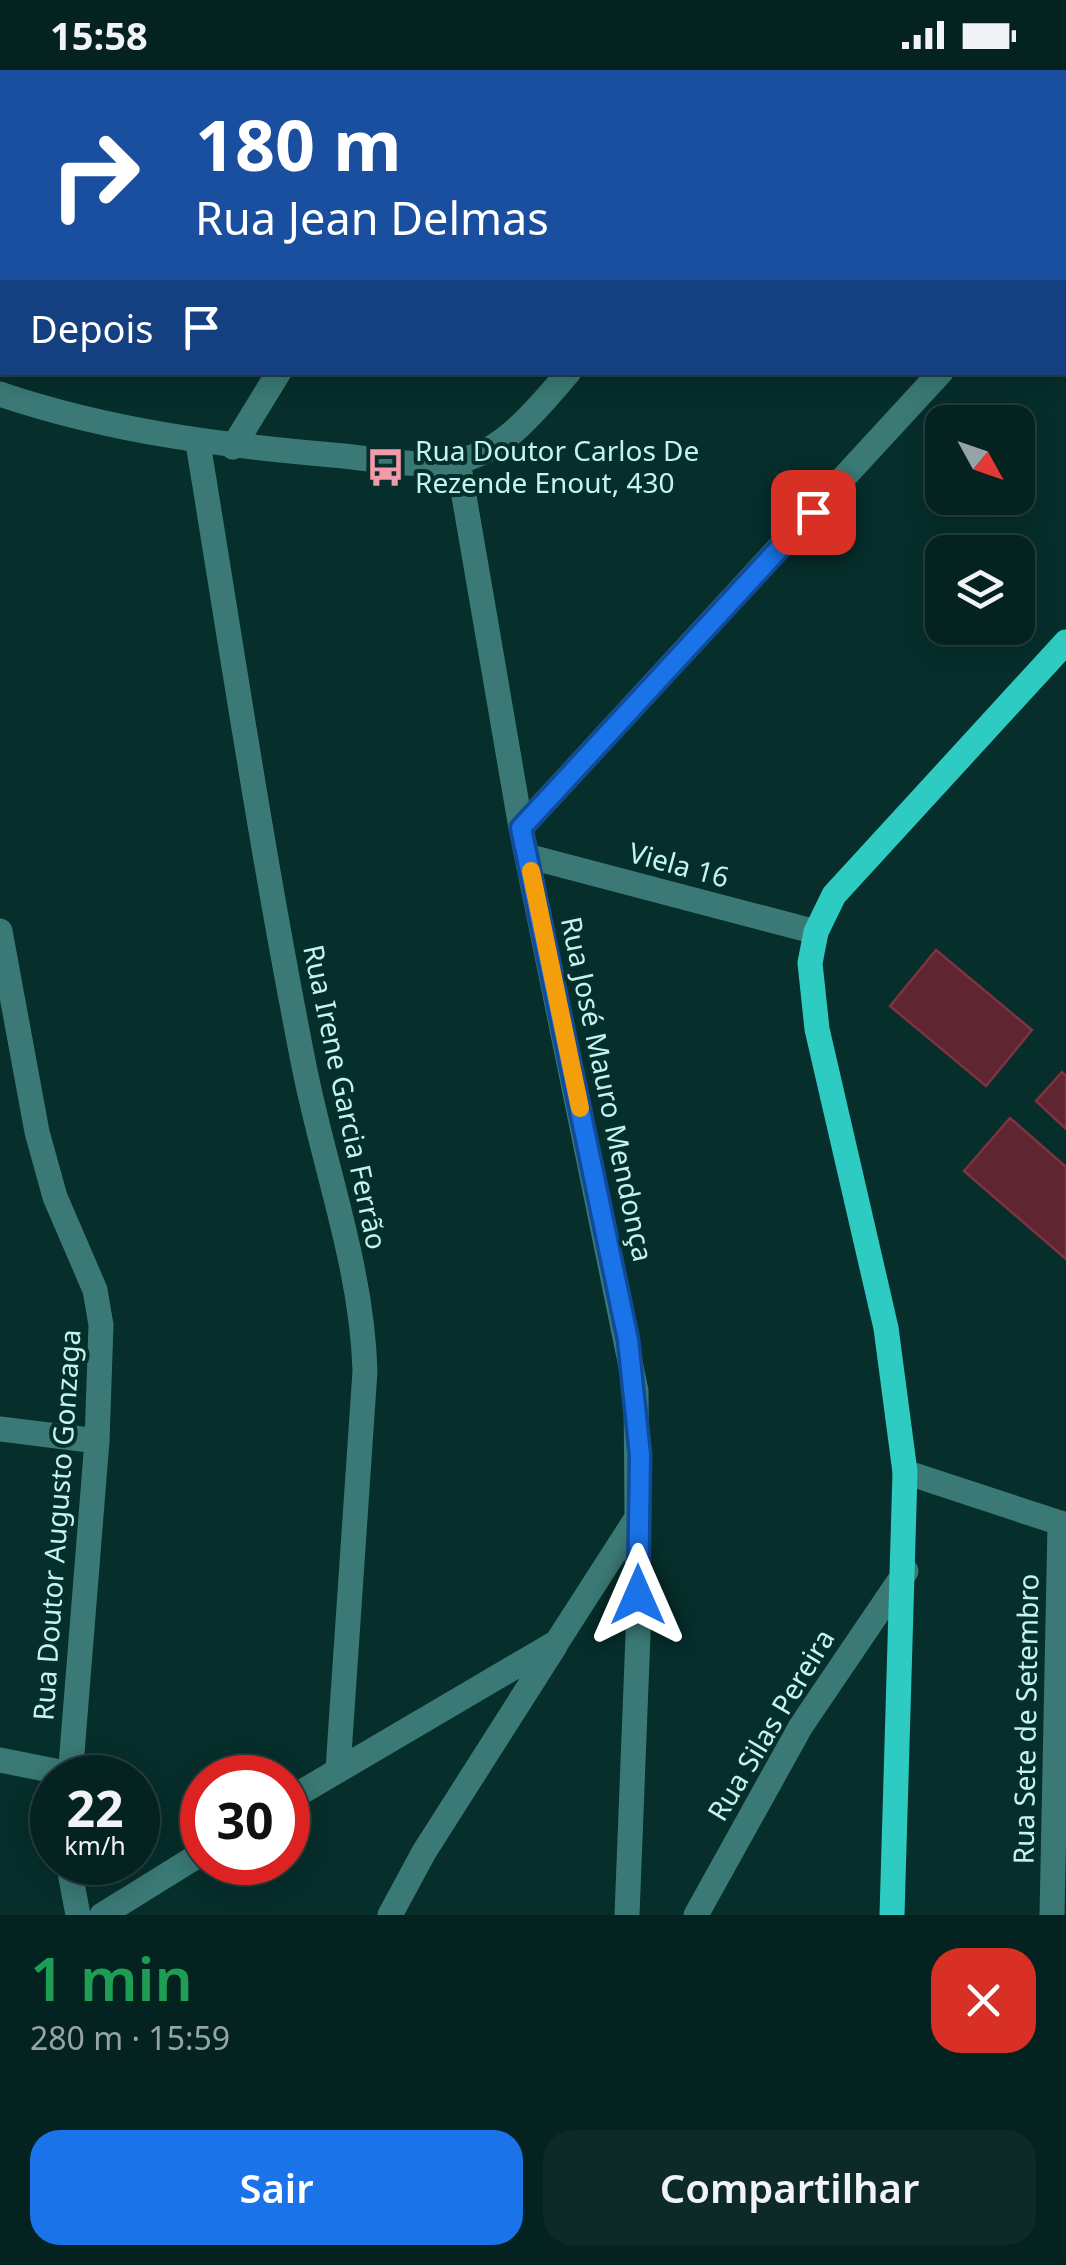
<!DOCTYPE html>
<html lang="pt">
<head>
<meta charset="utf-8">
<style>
	:root { --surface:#042220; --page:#0d2a29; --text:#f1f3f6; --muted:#97a4a5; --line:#253f3e; --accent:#1a73e8 }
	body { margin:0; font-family:"Noto Sans",sans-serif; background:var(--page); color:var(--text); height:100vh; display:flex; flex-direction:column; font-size:38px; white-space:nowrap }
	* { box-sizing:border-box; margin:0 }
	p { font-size:32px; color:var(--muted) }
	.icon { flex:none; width:55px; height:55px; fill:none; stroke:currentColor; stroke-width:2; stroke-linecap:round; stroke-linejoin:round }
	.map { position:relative; height:1845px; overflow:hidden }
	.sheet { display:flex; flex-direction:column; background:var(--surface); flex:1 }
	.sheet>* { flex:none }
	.banner { position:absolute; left:0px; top:0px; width:1068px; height:305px; box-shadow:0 5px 25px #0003,0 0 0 2px var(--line); background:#1a4fa0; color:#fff; overflow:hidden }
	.needle { width:65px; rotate:130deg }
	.controls { position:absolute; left:925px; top:335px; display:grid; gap:20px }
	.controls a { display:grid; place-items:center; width:110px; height:110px; border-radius:20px; background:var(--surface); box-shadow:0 5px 25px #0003,0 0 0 2px var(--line); font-size:50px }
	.speed { position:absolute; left:30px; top:1685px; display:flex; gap:20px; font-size:50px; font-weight:700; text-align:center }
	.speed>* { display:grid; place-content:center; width:130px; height:130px; border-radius:50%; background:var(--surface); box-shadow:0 5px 25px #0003,0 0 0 2px var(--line); line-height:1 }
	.speed small { font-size:25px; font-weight:400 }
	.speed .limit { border:15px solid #d22; background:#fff; color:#111 }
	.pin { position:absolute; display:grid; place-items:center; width:85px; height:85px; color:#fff; margin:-42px; border-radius:20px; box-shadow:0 5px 15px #0006 }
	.me { position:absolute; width:110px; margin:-55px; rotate:0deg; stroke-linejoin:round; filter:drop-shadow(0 0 8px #0008) }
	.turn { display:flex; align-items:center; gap:35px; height:210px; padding:0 30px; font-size:45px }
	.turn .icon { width:130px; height:130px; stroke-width:2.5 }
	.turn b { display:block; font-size:70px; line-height:85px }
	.then { display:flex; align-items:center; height:95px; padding:0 30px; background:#0003; gap:20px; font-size:38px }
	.round { display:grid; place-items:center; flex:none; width:105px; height:105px; border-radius:30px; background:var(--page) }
	.head { display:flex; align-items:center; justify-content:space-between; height:170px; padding:0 30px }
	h1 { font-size:60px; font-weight:600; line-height:75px; color:#1e9e55 }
	.action { display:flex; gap:20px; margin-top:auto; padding:20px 30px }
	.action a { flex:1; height:115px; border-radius:30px; background:var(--accent); color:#fff; font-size:40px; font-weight:600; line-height:115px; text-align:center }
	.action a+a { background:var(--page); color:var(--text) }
	.status { display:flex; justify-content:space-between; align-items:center; height:70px; padding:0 50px; background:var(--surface); direction:ltr }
	.status svg { height:28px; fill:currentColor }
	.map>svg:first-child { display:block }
	.building { fill:#5f2531; stroke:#7e3242; stroke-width:2.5 }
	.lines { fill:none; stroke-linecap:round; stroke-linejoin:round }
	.minor { stroke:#3a7975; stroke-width:25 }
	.major { stroke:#2ecbc3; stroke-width:25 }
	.route-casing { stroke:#114b97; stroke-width:25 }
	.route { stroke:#1a73e8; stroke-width:18 }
	.slow { stroke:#f59e0b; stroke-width:18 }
	.labels { text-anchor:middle; stroke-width:8; stroke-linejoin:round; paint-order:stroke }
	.poi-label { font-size:28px; fill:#c2f5f1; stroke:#062e2b; text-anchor:start }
	.street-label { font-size:28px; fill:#c2f5f1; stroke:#062e2b }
</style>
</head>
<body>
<div class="status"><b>15:58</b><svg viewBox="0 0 49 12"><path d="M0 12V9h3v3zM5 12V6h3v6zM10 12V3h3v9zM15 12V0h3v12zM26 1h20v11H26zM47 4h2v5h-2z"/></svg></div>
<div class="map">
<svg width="1066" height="1845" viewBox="0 0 1066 1845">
	<rect width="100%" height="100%" fill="#062e2b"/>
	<!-- building -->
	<path class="building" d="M936 880 1032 960 986 1016 890 936Z
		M1062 1002 1066 1006V1059L1036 1031Z
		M1010 1048 1066 1097V1189L964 1101Z"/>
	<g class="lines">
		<!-- minor -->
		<path class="minor" d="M673 0V2
			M445 2V0
			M832 2 834 0
			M1065 123 1066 121
			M1065 209H1066
			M0 324C112 362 226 376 344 386 380 390 422 398 458 391 505 382 539 336 569 302
			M198 373C232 581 263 789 304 996 324 1097 362 1197 365 1301L338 1699
			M233 377 279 302
			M458 391 521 758 636 1321 638 1565 627 1845
			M521 758 941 302
			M527 786 816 862
			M0 861 37 1062 55 1127 95 1220 101 1255 97 1371 70 1708
			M0 1359 97 1371
			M905 1402 1066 1455
			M0 1690 70 1704
			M288 1730 557 1572 638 1446
			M68 1792 78 1845
			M102 1845 202 1783
			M390 1845 424 1782 555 1576
			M696 1845 801 1656 906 1501
			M1052 1845 1060 1454"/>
		<!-- major -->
		<path class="major" d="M892 1845 905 1402 886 1258 817 959 810 893 816 862 834 825 1066 572"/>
	</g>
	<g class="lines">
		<defs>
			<path id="route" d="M638 1525 640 1385 628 1270 521 758 813 442"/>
		</defs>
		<!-- route casing -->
		<use href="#route" class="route-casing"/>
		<!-- route -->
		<use href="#route" class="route"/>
		<!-- slow -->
		<path class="slow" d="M531 801 580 1038"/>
	</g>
	<!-- icons -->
	<defs>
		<symbol id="bus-bare" viewBox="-9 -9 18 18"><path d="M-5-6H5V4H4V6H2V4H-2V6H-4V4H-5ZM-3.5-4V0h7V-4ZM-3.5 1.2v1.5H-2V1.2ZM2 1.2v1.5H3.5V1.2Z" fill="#f39aa8" stroke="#062e2b" stroke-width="2.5" paint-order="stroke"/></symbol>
	</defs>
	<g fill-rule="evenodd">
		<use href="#bus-bare" x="358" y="370" width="55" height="55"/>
	</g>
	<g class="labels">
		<!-- poi labels -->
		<g class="poi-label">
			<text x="415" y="391">Rua Doutor Carlos De<tspan x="415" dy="32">Rezende Enout, 430</tspan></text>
		</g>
		<!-- street labels -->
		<g class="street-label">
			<text transform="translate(679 795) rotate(15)" y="10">Viela 16</text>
			<text transform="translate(607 1019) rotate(78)" y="10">Rua José Mauro Mendonça</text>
			<text transform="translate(345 1027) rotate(78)" y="10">Rua Irene Garcia Ferrão</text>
			<text transform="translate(57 1455) rotate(-86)" y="10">Rua Doutor Augusto Gonzaga</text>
			<text transform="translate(1026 1649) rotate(-89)" y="10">Rua Sete de Setembro</text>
			<text transform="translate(771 1655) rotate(-59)" y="10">Rua Silas Pereira</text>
		</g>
	</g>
</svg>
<div class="controls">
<a><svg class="needle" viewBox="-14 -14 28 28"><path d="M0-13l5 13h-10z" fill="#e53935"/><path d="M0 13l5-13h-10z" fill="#97a4a5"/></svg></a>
<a><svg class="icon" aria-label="layers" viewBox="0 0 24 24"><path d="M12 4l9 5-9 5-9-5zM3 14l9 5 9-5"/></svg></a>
</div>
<div class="speed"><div>22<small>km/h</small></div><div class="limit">30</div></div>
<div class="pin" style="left:813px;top:442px;background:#d93025"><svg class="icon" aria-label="arrive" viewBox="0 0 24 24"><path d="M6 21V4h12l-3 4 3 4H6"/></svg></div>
<svg class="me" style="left:638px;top:1525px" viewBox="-20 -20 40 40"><path d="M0-17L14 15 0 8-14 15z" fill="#1a73e8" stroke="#fff" stroke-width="4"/></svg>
<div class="banner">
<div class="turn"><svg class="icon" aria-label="right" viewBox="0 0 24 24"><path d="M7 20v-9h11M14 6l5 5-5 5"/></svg><div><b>180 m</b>Rua Jean Delmas</div></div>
<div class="then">Depois<svg class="icon" aria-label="arrive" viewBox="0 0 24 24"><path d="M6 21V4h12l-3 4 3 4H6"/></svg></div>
</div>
</div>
<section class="sheet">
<div class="head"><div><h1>1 min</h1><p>280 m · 15:59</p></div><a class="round" style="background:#d93025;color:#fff"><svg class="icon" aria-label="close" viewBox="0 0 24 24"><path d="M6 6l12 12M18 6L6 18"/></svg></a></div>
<div class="action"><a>Sair</a><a>Compartilhar</a></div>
</section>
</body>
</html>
